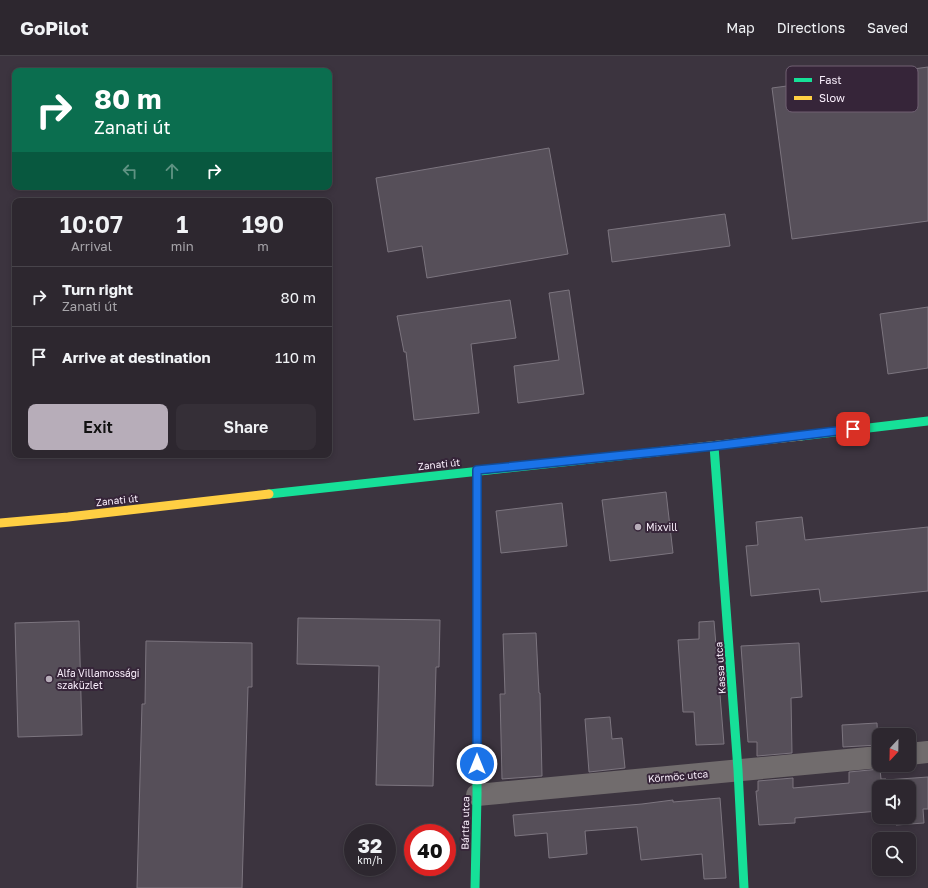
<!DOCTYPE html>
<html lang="en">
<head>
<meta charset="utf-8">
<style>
	:root { --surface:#2d272f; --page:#352f37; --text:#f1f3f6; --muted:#a7a5aa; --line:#48444b; --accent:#b7adb9 }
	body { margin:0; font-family:"Golos Text",sans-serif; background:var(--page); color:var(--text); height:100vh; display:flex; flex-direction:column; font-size:15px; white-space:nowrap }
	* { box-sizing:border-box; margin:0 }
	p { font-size:13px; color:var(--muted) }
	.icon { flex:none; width:22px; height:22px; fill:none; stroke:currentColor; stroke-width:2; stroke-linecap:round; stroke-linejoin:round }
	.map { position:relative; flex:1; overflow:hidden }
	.sheet { position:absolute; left:12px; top:142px; width:320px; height:260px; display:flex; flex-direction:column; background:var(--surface); border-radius:8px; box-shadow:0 2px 6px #0003,0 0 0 1px var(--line) }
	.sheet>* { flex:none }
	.hud { position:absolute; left:12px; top:12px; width:320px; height:122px; border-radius:8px; box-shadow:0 2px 6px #0003,0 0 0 1px var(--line); background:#0b6e4f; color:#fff; overflow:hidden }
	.needle { width:26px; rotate:202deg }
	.controls { position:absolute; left:872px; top:672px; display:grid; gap:8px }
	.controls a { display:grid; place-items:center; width:44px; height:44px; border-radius:8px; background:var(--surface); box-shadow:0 2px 6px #0003,0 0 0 1px var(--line); font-size:20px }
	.speed { position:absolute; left:344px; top:768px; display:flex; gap:8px; font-size:20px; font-weight:700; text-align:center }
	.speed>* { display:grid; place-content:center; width:52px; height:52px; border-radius:50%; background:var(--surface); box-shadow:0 2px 6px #0003,0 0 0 1px var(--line); line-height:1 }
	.speed small { font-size:10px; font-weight:400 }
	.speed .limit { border:6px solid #d22; background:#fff; color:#111 }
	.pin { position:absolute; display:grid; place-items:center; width:34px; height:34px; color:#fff; margin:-17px; border-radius:8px; box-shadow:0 2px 6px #0006 }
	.me { position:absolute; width:44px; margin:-22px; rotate:0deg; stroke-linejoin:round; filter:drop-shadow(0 0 3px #0008) }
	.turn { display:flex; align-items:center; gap:14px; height:84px; padding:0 16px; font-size:18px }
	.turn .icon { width:52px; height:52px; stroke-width:2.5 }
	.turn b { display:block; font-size:28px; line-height:34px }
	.lanes { display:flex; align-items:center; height:38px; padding:0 16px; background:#0003; justify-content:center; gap:20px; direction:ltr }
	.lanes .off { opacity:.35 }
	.eta { display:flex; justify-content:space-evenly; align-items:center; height:68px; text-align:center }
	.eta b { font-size:24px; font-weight:600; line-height:28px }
	.cta { display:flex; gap:8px; margin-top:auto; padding:8px 16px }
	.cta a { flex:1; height:46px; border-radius:8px; background:var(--accent); color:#111; font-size:16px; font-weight:600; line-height:46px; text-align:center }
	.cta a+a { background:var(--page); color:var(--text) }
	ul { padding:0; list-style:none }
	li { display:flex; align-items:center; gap:12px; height:60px; padding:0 16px; border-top:1px solid var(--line) }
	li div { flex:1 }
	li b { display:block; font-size:15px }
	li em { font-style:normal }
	header { display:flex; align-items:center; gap:24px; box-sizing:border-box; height:56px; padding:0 20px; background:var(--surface); border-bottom:1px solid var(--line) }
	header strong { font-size:19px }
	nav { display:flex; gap:22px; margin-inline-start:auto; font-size:14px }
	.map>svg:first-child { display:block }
	.building { fill:#564f59; stroke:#7c757f }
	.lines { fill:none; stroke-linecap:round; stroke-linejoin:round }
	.street { stroke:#716c6d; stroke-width:22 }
	.fast { stroke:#16e098; stroke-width:9 }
	.slow { stroke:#ffcf43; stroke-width:9 }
	.route-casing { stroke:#114b97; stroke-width:10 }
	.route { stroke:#1a73e8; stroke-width:7 }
	.poi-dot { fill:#b7adb9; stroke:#362539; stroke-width:1.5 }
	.labels { text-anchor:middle; stroke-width:4; stroke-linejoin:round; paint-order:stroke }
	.street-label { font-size:10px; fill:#f9eefb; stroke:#362539 }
	.poi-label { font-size:10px; fill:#f9eefb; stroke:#362539; text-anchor:start }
	.key { fill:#362539; stroke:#706173; stroke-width:1 }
	.key-label { font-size:11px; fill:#f9eefb }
</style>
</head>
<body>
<header>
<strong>GoPilot</strong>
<nav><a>Map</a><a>Directions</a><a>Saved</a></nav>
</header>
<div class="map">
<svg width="928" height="832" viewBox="0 0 928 832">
	<rect width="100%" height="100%" fill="#3c343f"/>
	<!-- building -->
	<path class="building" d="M928 11V165L792 183 772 32Z
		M549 92 568 198 427 222 422 190 388 196 376 122Z
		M725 158 730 190 612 206 608 174Z
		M569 234 584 338 518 347 514 310 559 304 549 237Z
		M510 244 516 282 471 288 479 357 414 364 406 296H404L397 260Z
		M928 251V312L888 318 880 258Z
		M666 436 673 497 610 505 602 444Z
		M562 447 567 490 501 497 496 455Z
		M802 461 805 484 928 471V535L821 546 819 533 751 540 746 490 758 489 756 466Z
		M298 562 440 564 439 611H436L433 730 376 729 379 610 297 608Z
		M79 565 82 679 18 681 15 567Z
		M714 565 724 688 696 689 694 656H683L678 584 699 583V566Z
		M536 577 539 637H540L542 720 502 723 500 638H505L503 578Z
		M146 585 252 587V631H248L242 832H137L142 648H145Z
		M799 587 802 641 791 642 792 697 757 700V686H748L741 590Z
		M610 661 612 683 622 682 625 712 589 716 585 663Z
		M877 667 878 689 843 691 842 669Z
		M880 713 881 723H886V724L928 721V753H923L924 767 896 769V761H909V731H879V755L795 762V767L759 769 756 735H758V725L793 722V732L849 727V716Z
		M720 742 726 822 704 823 702 798 641 804 637 771 585 775 587 798 549 802 547 777 515 780 513 759 642 748 673 744V746Z"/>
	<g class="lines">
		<!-- street -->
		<path class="street" d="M909 698 928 696
			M477 739 879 701"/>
		<!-- fast -->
		<path class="fast" d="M801 380 928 365
			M714 390 738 714 744 832
			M269 438 656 396
			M475 832 477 739V588"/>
		<!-- slow -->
		<path class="slow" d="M656 396 801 380
			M477 415V588
			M0 467 68 461 269 438"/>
	</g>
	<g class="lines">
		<defs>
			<path id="route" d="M477 708V414L714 390 853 373"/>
		</defs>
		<!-- route casing -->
		<use href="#route" class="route-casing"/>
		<!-- route -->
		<use href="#route" class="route"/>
	</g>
	<!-- markers -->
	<g class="poi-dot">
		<circle cx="638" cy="471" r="4"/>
		<circle cx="49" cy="623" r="4"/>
	</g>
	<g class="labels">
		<!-- street labels -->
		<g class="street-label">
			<text transform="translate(439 408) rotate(-6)" y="4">Zanati út</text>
			<text transform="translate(117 444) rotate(-6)" y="4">Zanati út</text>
			<text transform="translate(720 612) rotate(-94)" y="4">Kassa utca</text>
			<text transform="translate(678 720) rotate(-5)" y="4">Körmöc utca</text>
			<text transform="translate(465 767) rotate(-89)" y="4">Bártfa utca</text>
		</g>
		<!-- poi labels -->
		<g class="poi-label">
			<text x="646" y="475">Mixvill</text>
			<text x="57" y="621">Alfa Villamossági<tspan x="57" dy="12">szaküzlet</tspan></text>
		</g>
	</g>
	<!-- legend -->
	<rect x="786" y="10" width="132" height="46" rx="6" class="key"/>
	<rect x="794" y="22" width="18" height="4" fill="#16e098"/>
	<rect x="794" y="40" width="18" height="4" fill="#ffcf43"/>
	<g class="key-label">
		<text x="819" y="28">Fast</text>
		<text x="819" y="46">Slow</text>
	</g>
</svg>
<div class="controls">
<a><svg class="needle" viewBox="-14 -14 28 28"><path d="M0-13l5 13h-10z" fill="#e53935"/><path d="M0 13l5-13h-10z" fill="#a7a5aa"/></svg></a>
<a><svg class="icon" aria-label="sound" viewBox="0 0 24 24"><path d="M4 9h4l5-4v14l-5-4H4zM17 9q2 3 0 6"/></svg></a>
<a><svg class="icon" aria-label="search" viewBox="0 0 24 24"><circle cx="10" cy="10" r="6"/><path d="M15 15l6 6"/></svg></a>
</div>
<div class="speed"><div>32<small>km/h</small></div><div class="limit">40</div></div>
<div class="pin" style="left:853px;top:373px;background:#d93025"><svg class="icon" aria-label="arrive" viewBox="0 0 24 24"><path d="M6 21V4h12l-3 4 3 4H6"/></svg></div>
<svg class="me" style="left:477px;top:708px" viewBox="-20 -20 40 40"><circle r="17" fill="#1a73e8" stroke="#fff" stroke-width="3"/><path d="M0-11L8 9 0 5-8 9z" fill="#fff"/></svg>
<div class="hud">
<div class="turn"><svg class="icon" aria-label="right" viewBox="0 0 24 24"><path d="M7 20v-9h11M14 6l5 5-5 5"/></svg><div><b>80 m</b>Zanati út</div></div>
<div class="lanes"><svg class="icon off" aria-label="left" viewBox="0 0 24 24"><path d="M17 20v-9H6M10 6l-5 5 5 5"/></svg><svg class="icon off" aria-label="ahead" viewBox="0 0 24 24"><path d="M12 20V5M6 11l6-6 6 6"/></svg><svg class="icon" aria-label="right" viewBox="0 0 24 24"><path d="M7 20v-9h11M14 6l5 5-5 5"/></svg></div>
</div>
<section class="sheet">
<div class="eta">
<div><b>10:07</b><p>Arrival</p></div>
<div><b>1</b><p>min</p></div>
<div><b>190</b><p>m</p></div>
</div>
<ul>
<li><svg class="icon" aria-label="right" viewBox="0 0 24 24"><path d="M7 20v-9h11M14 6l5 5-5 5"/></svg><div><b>Turn right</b><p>Zanati út</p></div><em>80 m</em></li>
<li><svg class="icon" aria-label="arrive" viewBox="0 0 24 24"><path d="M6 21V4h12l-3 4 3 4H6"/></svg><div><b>Arrive at destination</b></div><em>110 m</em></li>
</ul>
<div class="cta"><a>Exit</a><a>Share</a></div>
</section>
</div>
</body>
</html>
